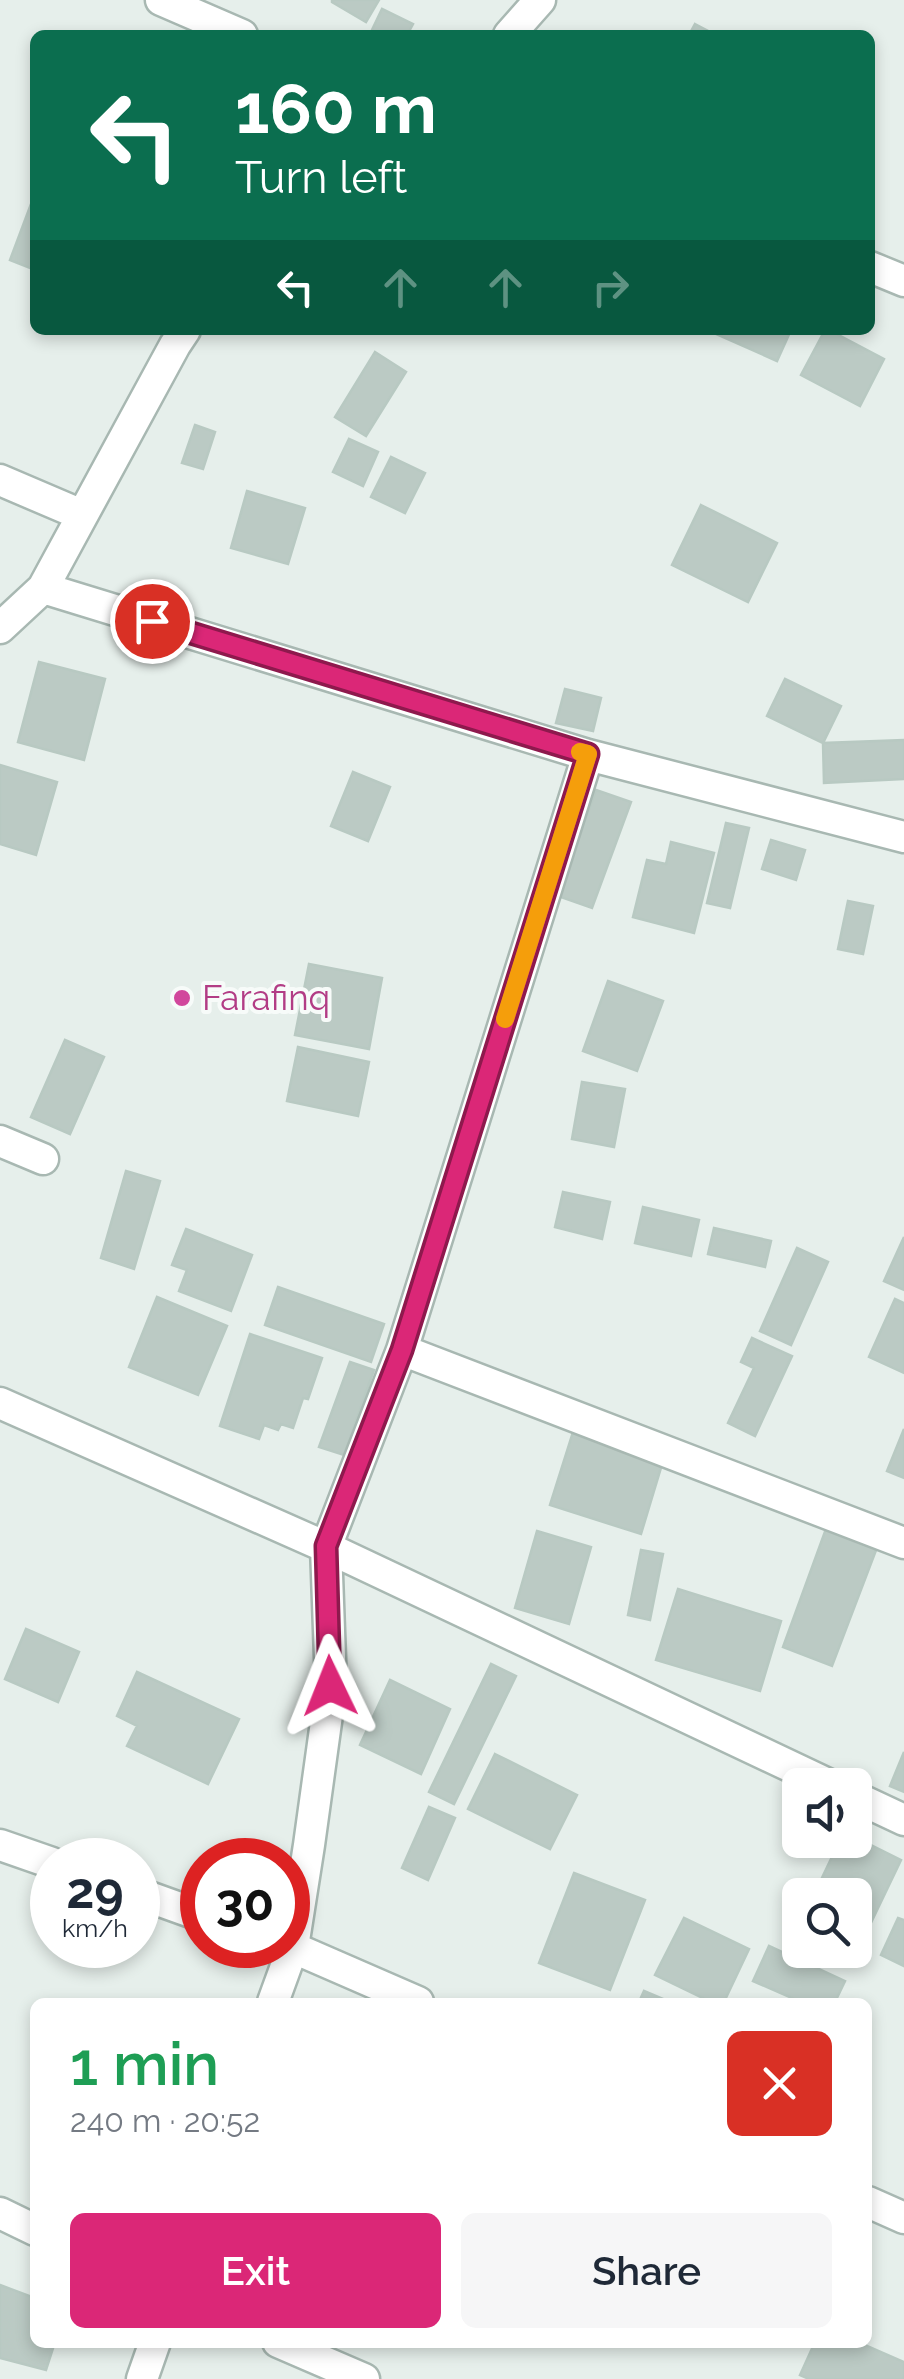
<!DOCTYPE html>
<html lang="en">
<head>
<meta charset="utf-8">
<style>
	:root { --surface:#fff; --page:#f6f6f7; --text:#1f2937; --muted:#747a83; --accent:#db2777 }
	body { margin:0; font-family:Raleway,sans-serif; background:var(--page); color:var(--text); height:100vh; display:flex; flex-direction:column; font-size:38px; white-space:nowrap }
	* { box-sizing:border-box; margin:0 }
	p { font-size:32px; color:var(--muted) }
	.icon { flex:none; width:55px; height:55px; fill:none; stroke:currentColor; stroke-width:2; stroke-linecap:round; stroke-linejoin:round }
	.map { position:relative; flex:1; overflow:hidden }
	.drawer { position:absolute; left:30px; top:1998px; width:842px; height:350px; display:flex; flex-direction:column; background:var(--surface); border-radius:15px; box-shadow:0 5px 15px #0003 }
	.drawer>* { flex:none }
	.guide { position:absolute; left:30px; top:30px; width:845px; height:305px; border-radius:15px; box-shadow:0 5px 15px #0003; background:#0b6e4f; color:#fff; overflow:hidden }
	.tools { position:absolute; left:782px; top:1768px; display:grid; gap:20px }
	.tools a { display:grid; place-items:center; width:90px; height:90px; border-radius:15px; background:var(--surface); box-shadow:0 5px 15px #0003; font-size:50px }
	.speed { position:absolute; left:30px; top:1838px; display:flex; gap:20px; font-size:50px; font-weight:700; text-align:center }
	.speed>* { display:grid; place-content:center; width:130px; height:130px; border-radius:50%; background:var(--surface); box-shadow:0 5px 15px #0003; line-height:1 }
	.speed small { font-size:25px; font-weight:400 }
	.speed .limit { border:15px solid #d22; background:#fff; color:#111 }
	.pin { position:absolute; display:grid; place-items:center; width:85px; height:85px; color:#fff; margin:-42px; border:5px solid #fff; border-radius:50%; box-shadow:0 2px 10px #0007 }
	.me { position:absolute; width:110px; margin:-55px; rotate:358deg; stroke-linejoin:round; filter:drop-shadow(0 0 8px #0008) }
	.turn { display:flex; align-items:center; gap:35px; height:210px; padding:0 40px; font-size:45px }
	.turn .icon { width:130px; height:130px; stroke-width:2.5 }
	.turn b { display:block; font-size:70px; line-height:85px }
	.lanes { display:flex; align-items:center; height:95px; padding:0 40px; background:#0003; justify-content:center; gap:50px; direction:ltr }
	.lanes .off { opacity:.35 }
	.round { display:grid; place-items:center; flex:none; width:105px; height:105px; border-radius:15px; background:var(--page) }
	.headline { display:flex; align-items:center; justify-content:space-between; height:170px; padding:0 40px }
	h1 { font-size:60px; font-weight:600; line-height:75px; color:#1e9e55 }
	.primary-button { display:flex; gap:20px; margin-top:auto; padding:20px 40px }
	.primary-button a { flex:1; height:115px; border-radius:15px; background:var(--accent); color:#fff; font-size:40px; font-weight:600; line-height:115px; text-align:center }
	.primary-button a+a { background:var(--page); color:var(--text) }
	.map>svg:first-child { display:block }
	.building { fill:#bbcac4; stroke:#b8c9c2; stroke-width:2.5 }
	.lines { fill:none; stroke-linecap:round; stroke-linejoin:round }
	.street-casing { stroke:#a8b8b2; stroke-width:35 }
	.street { stroke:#fff; stroke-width:30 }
	.route-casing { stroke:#8e194d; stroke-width:25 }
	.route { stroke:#db2777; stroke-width:18 }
	.slow { stroke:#f59e0b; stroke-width:18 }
	.hotel-dot { fill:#d1479c; stroke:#f7fbf9; stroke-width:4 }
	.labels { text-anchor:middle; stroke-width:8; stroke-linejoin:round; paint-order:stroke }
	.hotel-label { font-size:35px; fill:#b23c85; stroke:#f7fbf9; text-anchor:start }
</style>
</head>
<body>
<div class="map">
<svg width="904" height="2379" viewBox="0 0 904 2379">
	<rect width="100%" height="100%" fill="#e6efeb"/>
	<!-- building -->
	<path class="building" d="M332 0H379L366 22 332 2Z
		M382 9 413 24 407 35H382L372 30Z
		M695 24 716 35H689Z
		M31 204 35 206V270L10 260Z
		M715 330H791L777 361 714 333Z
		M825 330H829L884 359 860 406 801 375Z
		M375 352 406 372 366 436 335 417Z
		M195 425 215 432 203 469 182 463Z
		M349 439 378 452 363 486 333 472Z
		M391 457 425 473 405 513 371 497Z
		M247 491 305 508 288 564 231 548Z
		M701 505 777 543 748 602 672 565Z
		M39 662 105 679 84 760 18 742Z
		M785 679 841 706 823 743 767 716Z
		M565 689 601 698 593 731 556 723Z
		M904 740V779L824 783 823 743Z
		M0 765 57 782 36 855 0 844Z
		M353 772 390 787 368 841 331 826Z
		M596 790 631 802 592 908 558 896Z
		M726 823 749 828 730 908 707 903Z
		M771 840 805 850 796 880 762 869Z
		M671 842 714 853 694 933 633 917 647 860 666 864Z
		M848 901 873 906 863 954 838 949Z
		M309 964 382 978 369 1049 295 1035Z
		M608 981 663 1001 637 1071 583 1051Z
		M65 1040 104 1057 70 1134 31 1117Z
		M298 1047 369 1062 358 1116 287 1101Z
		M582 1082 625 1089 614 1147 572 1139Z
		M126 1171 160 1181 134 1269 101 1258Z
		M563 1192 610 1202 602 1239 555 1227Z
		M643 1207 699 1220 691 1256 635 1243Z
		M714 1228 771 1241 765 1267 708 1254Z
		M186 1229 252 1255 231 1311 179 1291 187 1270 172 1265Z
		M904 1237V1290L884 1281Z
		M797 1248 828 1262 791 1345 760 1331Z
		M278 1287 384 1324 371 1362 265 1325Z
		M157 1297 227 1326 198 1395 129 1367Z
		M895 1299 904 1303V1373L869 1357Z
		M250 1334 322 1358 308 1399 303 1398 293 1428 281 1424 278 1430 264 1425 259 1439 220 1426Z
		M752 1338 792 1356 755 1436 728 1423 754 1368 741 1362Z
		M350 1362 374 1370 344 1455 319 1447Z
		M904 1429V1478L887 1471Z
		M573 1432 663 1461 641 1534 550 1505Z
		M827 1526 878 1545 832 1666 783 1647Z
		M537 1531 591 1547 569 1624 515 1608Z
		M641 1550 663 1554 650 1620 628 1615Z
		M678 1589 781 1621 760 1691 656 1660Z
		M26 1629 79 1652 58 1702 5 1679Z
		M491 1664 516 1676 454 1804 429 1792Z
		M137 1672 239 1719 208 1784 127 1746 137 1726 117 1716Z
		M390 1680 450 1709 421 1774 360 1745Z
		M904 1752V1792L890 1786Z
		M495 1754 577 1795 550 1849 468 1809Z
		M429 1807 455 1818 428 1880 402 1868Z
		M855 1837 901 1860 867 1931 855 1925V1895H833L835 1891 819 1884 840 1840H855Z
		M574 1873 645 1900 610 1990 539 1963Z
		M684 1918 749 1949 724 2002H711L655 1975Z
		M898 1918 904 1920V1966L881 1955Z
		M769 1946 845 1981 835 2002H801L753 1981Z
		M644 1991 670 2002H639Z
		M0 2285 35 2298V2342H55L46 2370 0 2358Z
		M815 2342H858L904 2362V2379H809L800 2375Z"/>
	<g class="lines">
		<defs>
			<path id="street" d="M161 0 242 35
				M509 35 540 0
				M870 267 904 281
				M0 480 82 515
				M43 588 588 755 904 837
				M0 628 43 588 175 345 185 330
				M0 1141 43 1159
				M402 1350 904 1543
				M0 1403 326 1547 830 1785
				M855 1797 904 1820
				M0 1845 52 1863
				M138 1893 202 1916
				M287 1945 418 2002
				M273 2002 293 1947 309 1845 331 1686 326 1547 402 1350 588 755
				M868 2202 904 2218
				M0 2213 35 2230
				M278 2342 364 2379
				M142 2379 155 2342"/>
		</defs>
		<!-- street casing -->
		<use href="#street" class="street-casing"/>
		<!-- street -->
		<use href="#street" class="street"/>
	</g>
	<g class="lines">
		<defs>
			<path id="route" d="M152 621 588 754 402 1350 326 1546 330 1686"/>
		</defs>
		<!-- route casing -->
		<use href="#route" class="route-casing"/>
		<!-- route -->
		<use href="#route" class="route"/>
		<!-- slow -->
		<path class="slow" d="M505 1019 588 754 580 752"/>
	</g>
	<!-- markers -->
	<circle class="hotel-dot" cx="182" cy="998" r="10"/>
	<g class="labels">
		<!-- hotel labels -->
		<g class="hotel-label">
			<text x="202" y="1010">Farafinq</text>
		</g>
	</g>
</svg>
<div class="tools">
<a><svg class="icon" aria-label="sound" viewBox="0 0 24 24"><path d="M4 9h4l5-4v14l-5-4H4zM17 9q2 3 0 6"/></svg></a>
<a><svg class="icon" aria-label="search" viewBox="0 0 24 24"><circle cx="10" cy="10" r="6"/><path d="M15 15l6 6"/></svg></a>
</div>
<div class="speed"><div>29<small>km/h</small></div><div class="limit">30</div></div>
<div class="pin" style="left:152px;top:621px;background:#d93025"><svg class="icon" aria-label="arrive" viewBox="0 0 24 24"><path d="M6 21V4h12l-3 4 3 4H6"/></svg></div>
<svg class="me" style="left:330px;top:1686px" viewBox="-20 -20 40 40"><path d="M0-17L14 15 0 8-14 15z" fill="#db2777" stroke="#fff" stroke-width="4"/></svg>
<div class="guide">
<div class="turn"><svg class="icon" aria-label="left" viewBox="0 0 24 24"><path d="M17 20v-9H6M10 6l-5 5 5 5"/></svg><div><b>160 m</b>Turn left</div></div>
<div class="lanes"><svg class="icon" aria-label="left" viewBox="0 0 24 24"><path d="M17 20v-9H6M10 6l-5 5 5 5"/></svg><svg class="icon off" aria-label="ahead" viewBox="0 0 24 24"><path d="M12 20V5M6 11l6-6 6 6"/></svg><svg class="icon off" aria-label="ahead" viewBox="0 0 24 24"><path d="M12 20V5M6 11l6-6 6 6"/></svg><svg class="icon off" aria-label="right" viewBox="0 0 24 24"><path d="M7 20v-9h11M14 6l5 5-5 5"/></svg></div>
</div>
<section class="drawer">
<div class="headline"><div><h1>1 min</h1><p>240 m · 20:52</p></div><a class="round" style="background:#d93025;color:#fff"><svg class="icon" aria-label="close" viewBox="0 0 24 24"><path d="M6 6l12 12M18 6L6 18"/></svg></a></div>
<div class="primary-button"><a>Exit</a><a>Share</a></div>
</section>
</div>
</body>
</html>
